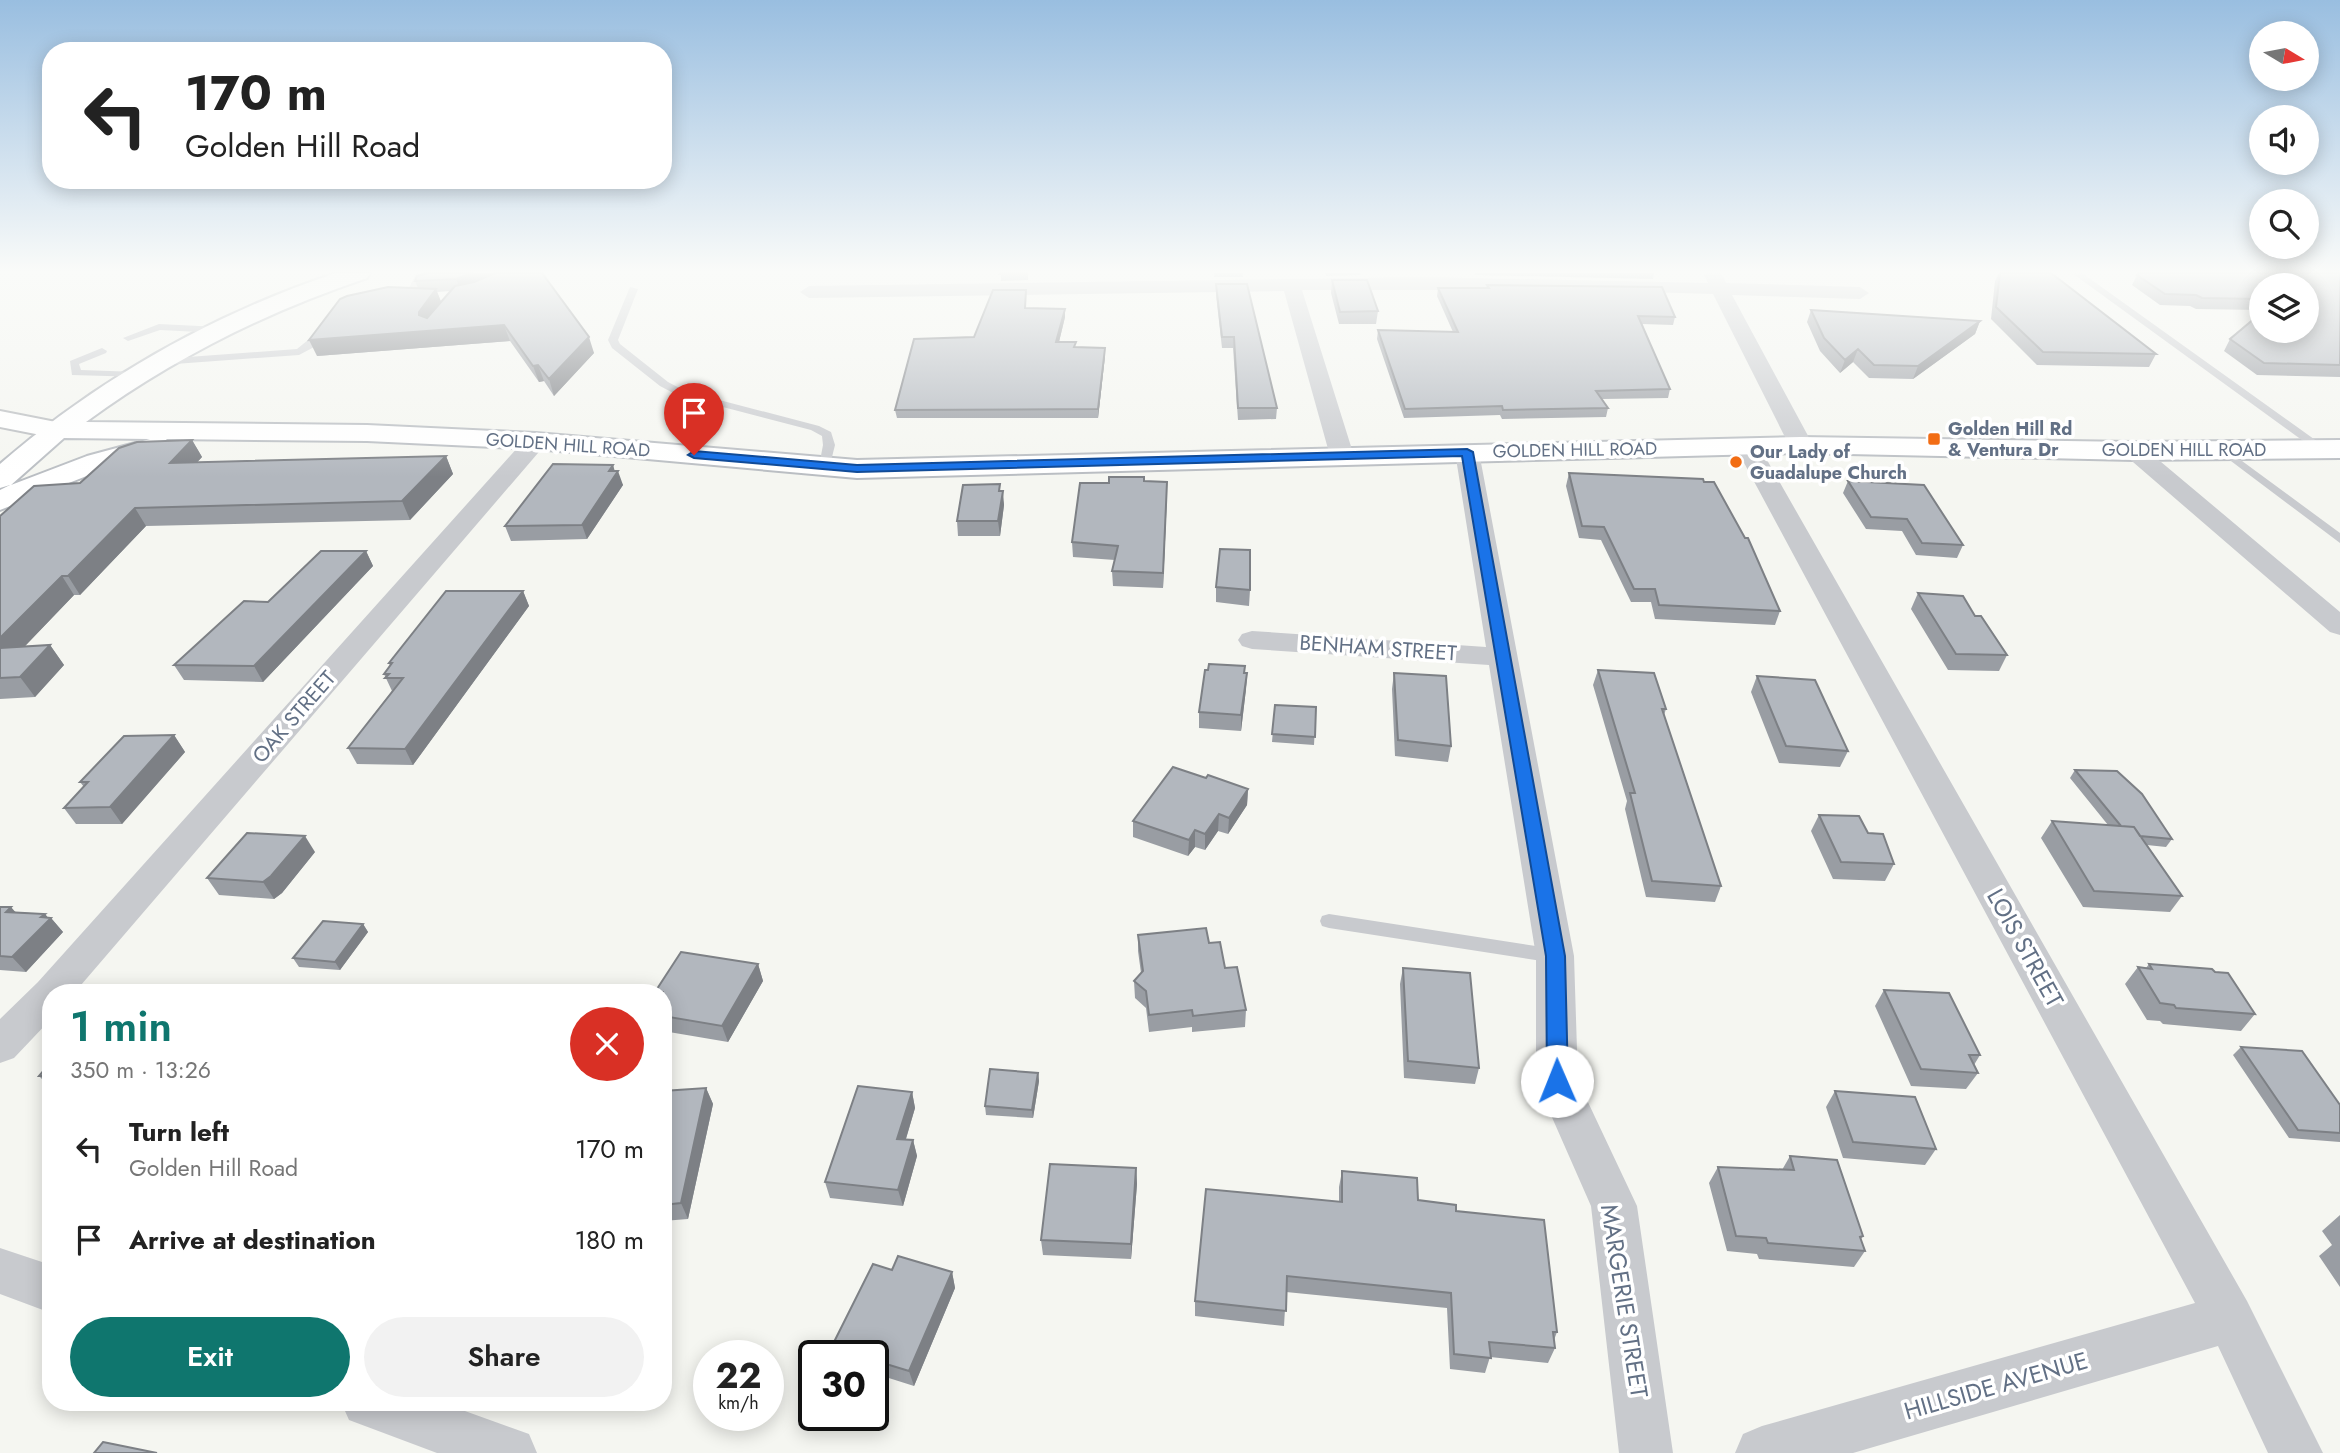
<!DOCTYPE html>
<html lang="en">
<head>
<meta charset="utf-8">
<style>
	:root { --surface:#fff; --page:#f2f2f2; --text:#222; --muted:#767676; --accent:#0f766e }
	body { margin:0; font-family:Jost,sans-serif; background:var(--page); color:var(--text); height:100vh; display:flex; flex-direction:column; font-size:26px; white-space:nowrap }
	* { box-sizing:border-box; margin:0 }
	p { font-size:23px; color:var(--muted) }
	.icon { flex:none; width:38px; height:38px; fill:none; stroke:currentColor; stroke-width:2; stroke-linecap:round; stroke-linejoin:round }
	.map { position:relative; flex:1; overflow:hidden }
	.drawer { position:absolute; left:42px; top:984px; width:630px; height:427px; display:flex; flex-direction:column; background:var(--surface); border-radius:28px; box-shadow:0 4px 18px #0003 }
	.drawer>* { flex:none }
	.hud { position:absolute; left:42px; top:42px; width:630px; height:147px; border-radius:28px; box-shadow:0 4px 18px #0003; background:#fff; color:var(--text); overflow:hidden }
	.needle { width:46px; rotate:100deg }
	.controls { position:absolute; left:2249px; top:21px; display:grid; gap:14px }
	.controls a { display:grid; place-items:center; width:70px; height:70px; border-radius:50%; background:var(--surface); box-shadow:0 4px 18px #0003; font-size:35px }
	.speed { position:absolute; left:693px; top:1340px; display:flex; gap:14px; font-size:35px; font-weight:700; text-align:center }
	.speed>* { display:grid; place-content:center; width:91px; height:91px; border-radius:50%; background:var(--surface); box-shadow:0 4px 18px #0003; line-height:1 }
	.speed small { font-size:18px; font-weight:400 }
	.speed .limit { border:4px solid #111; border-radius:10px; background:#fff; color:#111 }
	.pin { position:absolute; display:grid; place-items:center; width:60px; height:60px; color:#fff; margin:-72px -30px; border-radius:50% 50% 50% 0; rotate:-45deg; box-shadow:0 0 7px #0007 }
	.pin .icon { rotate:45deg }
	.me { position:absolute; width:77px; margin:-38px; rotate:359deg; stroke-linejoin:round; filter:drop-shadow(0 0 5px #0008) }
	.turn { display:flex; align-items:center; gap:24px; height:147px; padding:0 28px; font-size:32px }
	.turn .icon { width:91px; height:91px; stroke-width:2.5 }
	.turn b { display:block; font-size:49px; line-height:60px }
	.round { display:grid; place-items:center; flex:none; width:74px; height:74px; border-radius:37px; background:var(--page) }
	.headline { display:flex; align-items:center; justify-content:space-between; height:119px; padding:0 28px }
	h1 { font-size:42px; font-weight:600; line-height:52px; color:var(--accent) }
	.action { display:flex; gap:14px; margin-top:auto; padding:14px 28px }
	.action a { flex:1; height:80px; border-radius:42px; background:var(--accent); color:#fff; font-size:28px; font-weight:600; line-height:80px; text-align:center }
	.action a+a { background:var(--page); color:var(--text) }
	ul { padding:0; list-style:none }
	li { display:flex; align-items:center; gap:21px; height:91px; padding:0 28px }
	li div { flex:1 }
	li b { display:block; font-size:26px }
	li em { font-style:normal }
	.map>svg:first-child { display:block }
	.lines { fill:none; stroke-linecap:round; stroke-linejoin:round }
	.secondary-casing { stroke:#b9bdc2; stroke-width:4 }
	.highway-casing { stroke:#b9bcbf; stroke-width:4 }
	.lane { fill:#c8cace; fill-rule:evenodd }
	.street { fill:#c8cace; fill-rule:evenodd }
	.secondary { fill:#fff; fill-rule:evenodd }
	.highway { fill:#fff; fill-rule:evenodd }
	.wall { fill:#999da3; fill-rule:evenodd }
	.shaded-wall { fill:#7d8085 }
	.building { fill:#b2b7be; stroke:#7d8085; stroke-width:2 }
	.route { fill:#1a73e8; stroke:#114b97; stroke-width:2 }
	.poi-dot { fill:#f26d15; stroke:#fff; stroke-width:2.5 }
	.labels { text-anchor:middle; stroke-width:7; stroke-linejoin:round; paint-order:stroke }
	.far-poi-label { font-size:18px; font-weight:bold; fill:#627085; stroke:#fff; text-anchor:start }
	.far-street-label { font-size:18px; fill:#627085; stroke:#fff }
	.street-label { font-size:21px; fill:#627085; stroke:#fff }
	.near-street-label { font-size:24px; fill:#627085; stroke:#fff }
</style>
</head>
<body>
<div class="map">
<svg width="2340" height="1453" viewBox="0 0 2340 1453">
	<rect width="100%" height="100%" fill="#f5f6f1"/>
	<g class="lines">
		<defs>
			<path id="secondary" d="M336 273H370L367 278C266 312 172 359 86 422L367 425 536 433 857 460 1801 437 2134 442 2340 440V458L2134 460 1801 453 857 478 536 449 367 441 166 439 172 446 168 452 107 468 0 510V490L10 485 0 488V464C98 379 213 314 336 273ZM64 438 150 439 87 456 11 485Z"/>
			<path id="highway" d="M0 411 66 424 70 430 66 436 56 438 0 427Z"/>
		</defs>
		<!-- secondary casing -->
		<use href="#secondary" class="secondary-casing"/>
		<!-- highway casing -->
		<use href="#highway" class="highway-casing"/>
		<!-- lane -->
		<path class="lane" d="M416 273H425L413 299H407L405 297Z
			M2072 273H2082L2325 447V451H2317Z
			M630 287 638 289 618 340 620 344 668 382 685 391 819 426 831 432 835 445 829 469 825 470 819 466 823 445 822 436 811 430 677 395 660 386 612 348 608 340Z
			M159 324 219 327 224 330 219 333 160 330 128 341 123 338Z
			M324 327 329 330 316 346 299 355 161 365 156 362 161 359 297 349Z
			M102 348 107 351 106 353 79 364 81 370 138 372 143 375 142 377 72 375 70 361Z
			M2223 447 2340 533V543L2219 452V448Z
			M1329 914 1555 949 1562 951 1565 956 1562 961 1555 963 1329 928 1322 926 1320 921 1322 916Z"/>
		<!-- street -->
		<path class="street" d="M1703 273H1721L1726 283 1860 287 1869 293 1860 299 1732 295 1813 445 1809 450H1793L1789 445 1713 294 1575 290H1302L1354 456 1350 461H1334L1330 456 1284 291 809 298 800 292 809 286 1424 277 1708 283Z
			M536 434 544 436 548 441 544 446 75 992H51V1019L14 1058 0 1063V1019L38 982 528 436Z
			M1747 439 1755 441 1759 446 2247 1301 2323 1453H2268L2218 1346 1853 1453H1735L1743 1434 1762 1426 2195 1303 1735 446 1739 441Z
			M2134 444 2142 446 2340 612V635L2330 632 2126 456 2122 451 2126 446Z
			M1467 445 1475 447 1479 452 1574 956 1578 1081 1637 1206 1673 1453H1619L1591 1206 1536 1081V956L1489 665 1252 649 1242 646 1238 640 1242 634 1252 631 1486 647 1455 452 1459 447Z
			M0 1248 51 1265V1313L0 1294Z
			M341 1402H440L529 1434 537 1453H437L349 1420Z"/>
		<!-- secondary -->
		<use href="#secondary" class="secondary"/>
		<!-- highway -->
		<use href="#highway" class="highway"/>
	</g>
	<!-- wall -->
	<path class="wall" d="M542 273 594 353 554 396 544 381 539 382 510 341 317 356 418 288 415 281ZM450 291 441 302 437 292Z
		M1001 273H1028V280L1001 281Z
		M1214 273H1243V277H1214Z
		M1325 273H1361L1360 275 1326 276Z
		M1474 273H1654L1653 279 1475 275Z
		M1999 273H2051L2156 354 2149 367 2037 365 1991 319 1995 281Z
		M2340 273V377L2257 375 2224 351 2230 339 2306 285H2261V310L2196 309 2190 306 2160 305 2132 285 2137 275Z
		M1332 280 1378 311 1376 324H1339L1331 293Z
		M1216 284 1277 408 1276 419 1238 420 1233 348H1222L1216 295Z
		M1487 285 1675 317 1673 325 1642 324 1670 389 1668 398 1602 399 1608 408 1606 417 1502 419 1500 415 1404 418 1377 339 1378 330 1453 332 1437 296 1438 288H1486Z
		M1026 290V308L1065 309V317L1059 342 1076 347 1105 348V356L1098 418H897L895 410Z
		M1811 310 1980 321 1975 334 1913 379 1869 378 1853 362 1840 373 1820 351 1807 322Z
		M192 440 202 457 197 462 446 456 453 474 410 520 146 526 80 595H74L25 646 50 645 64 665 35 697 0 699V516L80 483Z
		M613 465 614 471 623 485 587 539 511 541 505 526Z
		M1569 473 1780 611 1775 625 1655 619 1651 602H1631L1601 540 1579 538 1566 486Z
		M1144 477V481L1167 482 1163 588 1113 586 1112 571 1115 560 1073 557 1072 542 1109 483Z
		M1848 481 1963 545 1957 558 1916 555 1902 531 1866 529 1843 493Z
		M1001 491 1004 505 1000 536H958L957 521Z
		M366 551 373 566 263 682 184 680 174 665 268 602Z
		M1216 587 1250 590 1249 606 1216 602Z
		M523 591 529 606 413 765 357 764 348 748 392 691 384 674 390 666 389 663Z
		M1918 593 2007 655 1999 671 1948 670 1911 609Z
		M1598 670 1666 709 1664 715 1721 886 1715 902 1646 897 1625 809 1627 801 1593 685Z
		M1247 673 1246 689 1241 731 1199 728V712Z
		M1394 673 1451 746 1448 762 1395 756 1392 689Z
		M1757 676 1848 751 1840 767 1779 763 1751 692Z
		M1275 705 1316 707 1314 745 1272 742Z
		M174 735 185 752 122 824H76L64 808 84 787 80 782Z
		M2075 770 2172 839 2166 847 2147 845 2182 896 2170 912 2083 907 2041 838 2052 821 2108 825 2070 778Z
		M1206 778 1248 789 1247 805 1228 834 1218 831 1205 850 1195 847 1188 856 1133 837V821Z
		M1819 815 1868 833 1894 864 1885 881 1833 879 1811 831Z
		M315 852 282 893 274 899 219 895 207 878Z
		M0 907 16 912 45 914 48 918H51L63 932 26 972 0 970Z
		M363 924 368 932 340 970 299 967 293 958Z
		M1138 935 1209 943 1225 968 1246 1010 1245 1027 1192 1032V1027L1149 1032 1146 1008 1135 998 1134 981 1141 973 1138 951Z
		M758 964 763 981 728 1042 663 1031V992Z
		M2149 964 2255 1014 2241 1031 2163 1024 2160 1021 2147 1020 2125 984 2138 967 2146 968Z
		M1403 968 1479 1068 1475 1084 1404 1078 1400 984Z
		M1884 990 1980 1055 1974 1065 1978 1073 1966 1089 1911 1086 1875 1006Z
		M2241 1047 2340 1105V1142L2289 1138 2233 1055Z
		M51 1062V1088L39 1076Z
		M1038 1073 1039 1081 1033 1118 986 1115 985 1106Z
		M706 1088 713 1104 688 1219 663 1221V1091Z
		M1835 1091 1936 1149 1925 1165 1843 1158 1826 1107Z
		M912 1092 915 1108 906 1139 913 1140 917 1156 903 1206 830 1198 825 1182Z
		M1790 1156 1863 1236 1861 1239 1865 1251 1854 1267 1759 1259 1757 1254 1727 1251 1709 1183 1718 1167 1782 1170Z
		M1136 1168 1137 1184 1131 1259 1043 1255 1041 1240Z
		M1342 1171 1418 1200 1456 1211 1557 1332 1554 1340 1555 1348 1548 1363 1490 1357 1485 1373 1450 1369 1447 1308 1286 1292 1284 1326 1195 1316V1301L1339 1202V1187Z
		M2340 1215V1287L2319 1256 2332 1245 2322 1231Z
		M892 1270 952 1272 955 1288 914 1386 873 1373V1356H836L832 1346Z"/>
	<!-- shaded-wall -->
	<path class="shaded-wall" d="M473 273H511L461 291 456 279Z
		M436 289 442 304 504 325 510 341 317 356 309 340 419 312Z
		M1065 309V317L1057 350 1056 342Z
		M1980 321 1975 334 1913 379 1918 366Z
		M589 337 594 353 554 396 549 379Z
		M1105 348V356L1098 418V409Z
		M1858 349 1853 362 1840 373 1845 360Z
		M538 365 544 381 539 382 533 366Z
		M192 440 202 457 180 481 170 463Z
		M446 456 453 474 410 520 402 501Z
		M613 465 616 475 618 471 623 485 587 539 582 525Z
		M1167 482V496L1163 588V573Z
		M1003 491 1004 505 1000 536 998 521Z
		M135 508 146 526 80 595 68 576Z
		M366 551 373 566 263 682 254 666Z
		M62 576 74 595 4 668 0 663V638Z
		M523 591 529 606 413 765 405 749Z
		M50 645 64 665 35 697 20 677Z
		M1247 673 1246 689 1241 731V715Z
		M174 735 185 752 122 824 110 807Z
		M1248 789 1247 805 1228 834 1229 818Z
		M1219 814 1218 831 1205 850V834Z
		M1195 830V847L1188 856 1189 840Z
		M305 836 315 852 282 893 274 899 263 882Z
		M11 907 24 922 6 912Z
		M45 914 49 919 51 918 63 932 26 972 12 957Z
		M363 924 368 932 340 970 335 962Z
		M758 964 763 981 728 1042 722 1026Z
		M1038 1073 1039 1081 1033 1118 1032 1110Z
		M706 1088 713 1104 688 1219 681 1203Z
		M912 1092 915 1108 901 1155 897 1139Z
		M913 1140 917 1156 903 1206 898 1190Z
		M1136 1168 1137 1184 1131 1259V1244Z
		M952 1272 955 1288 914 1386 909 1371Z"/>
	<!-- building -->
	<path class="building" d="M427 273H473L456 279 415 281 417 276Z
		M495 273H542L589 337 549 379 538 365 533 366 504 325 309 340 340 299 347 296 388 287 436 289 419 312V315L427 318 455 286 474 282Z
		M1001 273H1027V274H1000Z
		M2000 273H2051L2156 354 2043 352 1996 307Z
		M2139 273H2340V365L2264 363 2230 339 2261 313V331H2306V285H2261V299L2202 298 2196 295 2165 294 2137 275Z
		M1332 280H1367L1378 311 1340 312Z
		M1216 284H1247L1277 408H1238L1234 337H1222Z
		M1487 285 1662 287 1675 317 1638 316 1670 389 1596 391 1608 408 1503 410 1502 406 1405 409 1378 330 1458 332 1438 288H1489Z
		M993 290H1026L1025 308 1065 309 1056 342H1076L1074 347 1105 348 1098 409 895 410 914 339 974 337Z
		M1811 310 1980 321 1918 366 1874 365 1858 349 1845 360 1824 338Z
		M192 440 170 463 446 456 402 501 135 508 68 576H62L0 638V516L34 486 80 483 119 448 137 442Z
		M553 464 613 465 609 471H618L582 525 505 526Z
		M1569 473 1703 479 1704 482H1714L1745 538H1748L1780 611 1659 605 1655 589H1634L1604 527 1582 526Z
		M1109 477H1144V481L1167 482 1163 573 1112 571 1118 546 1072 542 1080 483H1109Z
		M1848 481 1924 485 1963 545 1922 543 1907 519 1871 517Z
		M1000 484 999 491H1003L998 521H957L963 485Z
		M1220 549 1250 550V590L1216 587Z
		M321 551H366L254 666 174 665 244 601 268 602Z
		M446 591H523L405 749 348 748 403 678H385L389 674H384L392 663H389Z
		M1918 593 1963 596 1975 616H1981L2007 655 1956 654Z
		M50 645 20 677 0 678V648Z
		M1209 664 1245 666 1244 673H1247L1241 715 1199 712 1205 670H1208Z
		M1598 670 1654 673 1666 709H1662L1721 886 1652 881 1630 793H1635Z
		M1394 673 1446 676 1451 746 1398 740Z
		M1757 676 1815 680 1848 751 1786 746Z
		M1275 705 1316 707 1315 737 1272 734Z
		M174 735 110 807 64 808 88 782H80L124 736Z
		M1173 767 1206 778 1208 775 1248 789 1229 818 1219 814 1205 834 1195 830 1189 840 1133 821Z
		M2075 770 2117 771 2142 794 2172 839 2140 836 2134 827 2121 826Z
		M1819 815 1859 816 1868 833 1883 834 1894 864 1841 862Z
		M2052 821 2134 827 2182 896 2094 891Z
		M247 833 305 836 271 876 263 882 207 878Z
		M0 907H11L6 912 45 914 41 917 51 918 12 957 0 956Z
		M323 921 363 924 335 962 293 958Z
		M1206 928 1209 943 1220 942 1225 968 1237 967 1246 1010 1193 1016 1192 1010 1149 1015 1146 991 1134 981 1143 971 1138 935Z
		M681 952 758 964 722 1026 663 1016V992H655Z
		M2149 964 2212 969 2215 972 2228 973 2255 1014 2176 1008 2174 1005 2160 1003 2138 967 2152 969Z
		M1403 968 1470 973 1479 1068 1408 1061Z
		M115 987 178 990 176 992H111Z
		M1884 990 1949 993 1980 1055H1969L1978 1073 1921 1069Z
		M2241 1047 2302 1051 2340 1105V1133L2298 1130Z
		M51 1062V1076H39Z
		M990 1069 1038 1073 1032 1110 985 1106Z
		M858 1086 912 1092 897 1139 913 1140 898 1190 825 1182Z
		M706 1088 681 1203 663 1205V1091Z
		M1835 1091 1915 1097 1936 1149 1853 1142Z
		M1790 1156 1837 1160 1863 1236 1860 1237 1865 1251 1768 1243 1766 1238 1736 1236 1718 1167 1794 1170Z
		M1050 1164 1136 1168 1131 1244 1041 1240Z
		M1342 1171 1417 1178 1418 1200 1456 1205V1211L1544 1220 1557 1332H1553L1555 1348 1489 1342 1491 1358 1454 1354 1451 1293 1287 1276 1286 1311 1195 1301 1206 1189 1342 1202Z
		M898 1256 952 1272 909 1371 873 1360V1356H863L832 1346 873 1264 892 1270Z
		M103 1442 157 1453H94Z"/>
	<!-- sky -->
	<linearGradient id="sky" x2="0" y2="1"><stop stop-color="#99bee0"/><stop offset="0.57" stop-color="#fafbf9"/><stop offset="1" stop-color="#fafbf9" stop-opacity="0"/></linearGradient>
	<rect width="2340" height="477" fill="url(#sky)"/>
	<!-- route -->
	<path class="route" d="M1467 449 1473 452 1565 956 1568 1081 1565 1088 1557 1090 1550 1088 1547 1081 1546 956 1462 456 857 472 694 458 688 455 694 451 857 465Z"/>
	<!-- markers -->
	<g class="poi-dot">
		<rect x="1927" y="432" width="14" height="14" rx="3.5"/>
		<circle cx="1736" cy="462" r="7"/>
	</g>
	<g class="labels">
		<!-- far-poi labels -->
		<g class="far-poi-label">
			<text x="1948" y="435">Golden Hill Rd<tspan x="1948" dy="21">&amp; Ventura Dr</tspan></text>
			<text x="1750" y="458">Our Lady of<tspan x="1750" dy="21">Guadalupe Church</tspan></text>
		</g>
		<!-- far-street labels -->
		<g class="far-street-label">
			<text transform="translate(568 445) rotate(4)" y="6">GOLDEN HILL ROAD</text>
			<text transform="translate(1575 450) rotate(-1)" y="6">GOLDEN HILL ROAD</text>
			<text x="2184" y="456">GOLDEN HILL ROAD</text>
		</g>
		<!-- street labels -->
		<g class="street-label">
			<text transform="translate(1378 648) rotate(4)" y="7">BENHAM STREET</text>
			<text transform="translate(294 717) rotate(-49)" y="7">OAK STREET</text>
		</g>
		<!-- near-street labels -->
		<g class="near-street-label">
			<text transform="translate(2025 948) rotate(61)" y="8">LOIS STREET</text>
			<text transform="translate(1624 1301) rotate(81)" y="8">MARGERIE STREET</text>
			<text transform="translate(1996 1386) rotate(-16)" y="8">HILLSIDE AVENUE</text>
		</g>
	</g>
</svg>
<div class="controls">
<a><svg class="needle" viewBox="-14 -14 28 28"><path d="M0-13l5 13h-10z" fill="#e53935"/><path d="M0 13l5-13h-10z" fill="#767676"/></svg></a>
<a><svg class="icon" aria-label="sound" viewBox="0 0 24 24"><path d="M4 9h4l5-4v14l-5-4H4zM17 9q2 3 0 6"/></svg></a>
<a><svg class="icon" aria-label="search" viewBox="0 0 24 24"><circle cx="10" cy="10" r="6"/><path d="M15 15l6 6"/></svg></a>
<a><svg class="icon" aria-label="layers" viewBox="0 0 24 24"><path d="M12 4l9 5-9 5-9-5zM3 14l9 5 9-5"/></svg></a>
</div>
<div class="speed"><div>22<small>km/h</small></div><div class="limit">30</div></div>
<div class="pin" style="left:694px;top:455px;background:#d93025"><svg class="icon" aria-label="arrive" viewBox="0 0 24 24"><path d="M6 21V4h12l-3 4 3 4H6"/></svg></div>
<svg class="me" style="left:1557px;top:1081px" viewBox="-20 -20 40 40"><circle r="19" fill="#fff"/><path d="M0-13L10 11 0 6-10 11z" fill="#1a73e8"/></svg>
<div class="hud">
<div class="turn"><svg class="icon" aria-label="left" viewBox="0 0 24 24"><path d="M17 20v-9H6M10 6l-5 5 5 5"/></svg><div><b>170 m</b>Golden Hill Road</div></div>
</div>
<section class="drawer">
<div class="headline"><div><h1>1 min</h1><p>350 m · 13:26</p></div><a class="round" style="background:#d93025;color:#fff"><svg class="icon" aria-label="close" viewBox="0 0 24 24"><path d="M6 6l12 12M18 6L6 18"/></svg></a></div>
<ul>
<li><svg class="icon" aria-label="left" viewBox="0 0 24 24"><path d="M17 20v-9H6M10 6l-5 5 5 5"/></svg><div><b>Turn left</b><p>Golden Hill Road</p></div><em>170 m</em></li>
<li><svg class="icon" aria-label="arrive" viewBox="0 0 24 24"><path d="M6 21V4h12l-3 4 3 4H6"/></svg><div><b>Arrive at destination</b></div><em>180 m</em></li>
</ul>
<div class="action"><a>Exit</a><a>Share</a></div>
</section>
</div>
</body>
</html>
